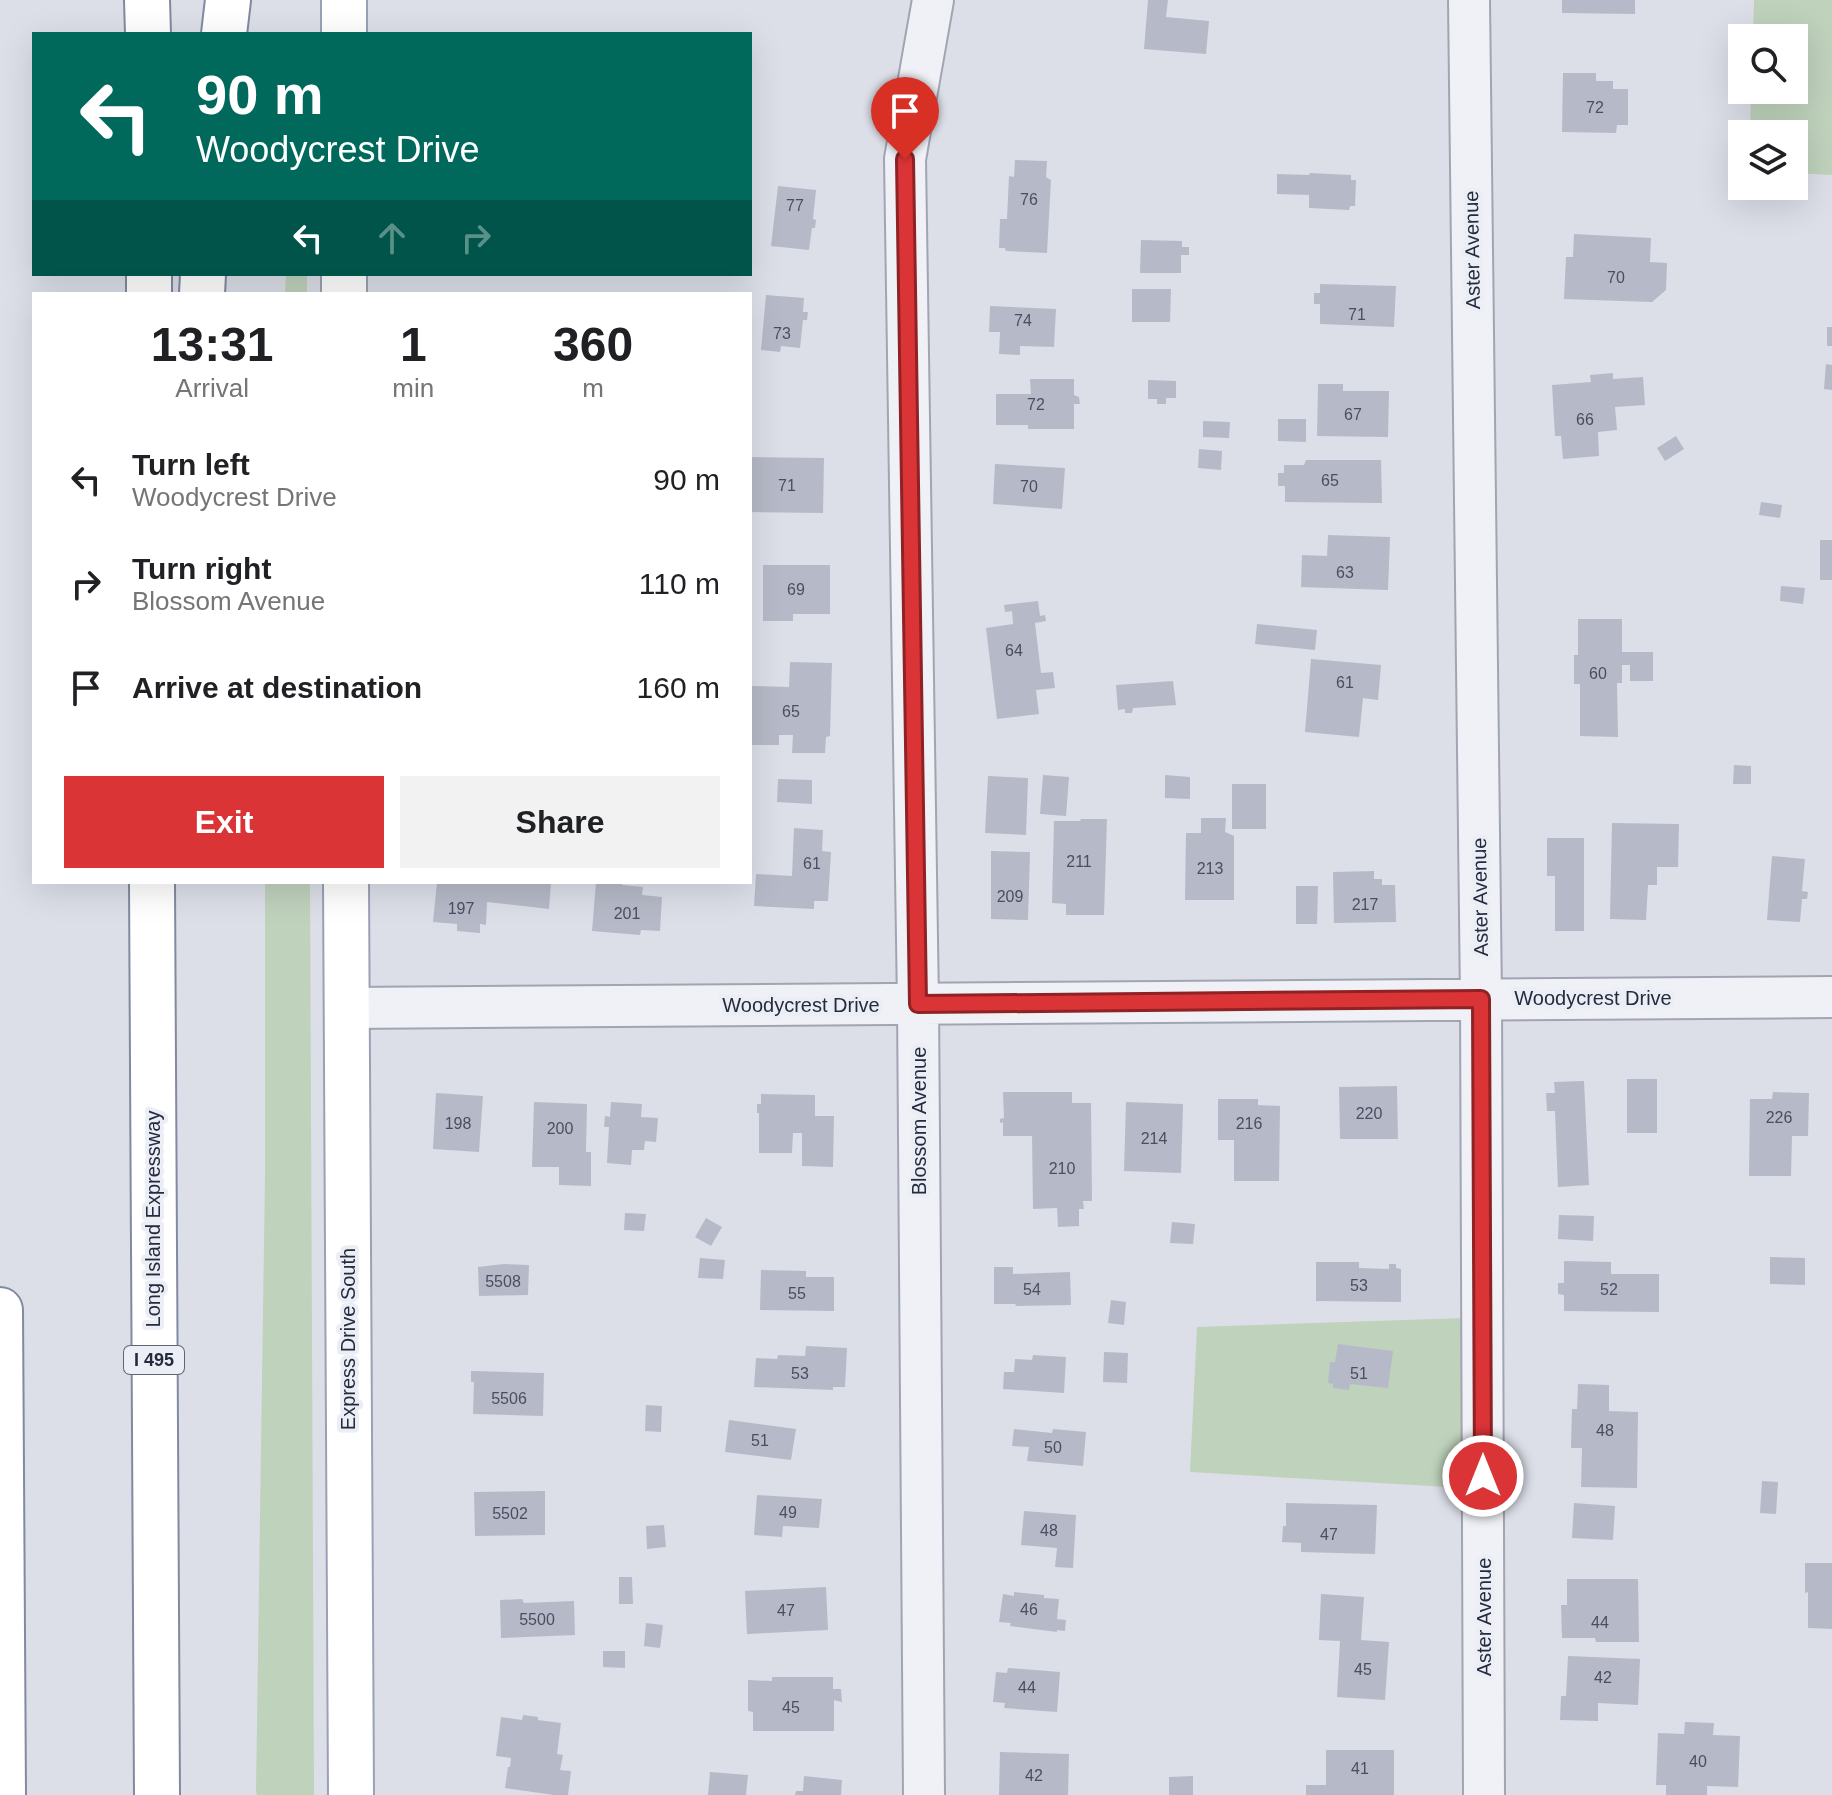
<!DOCTYPE html>
<html lang="en">
<head>
<meta charset="utf-8">
<style>
	:root { --surface:#fff; --page:#f2f2f2; --text:#202124; --muted:#757577; --accent:#da3437 }
	body { margin:0; font-family:Helvetica,sans-serif; background:var(--page); color:var(--text); height:100vh; display:flex; flex-direction:column; font-size:30px; white-space:nowrap }
	* { box-sizing:border-box; margin:0 }
	p { font-size:26px; color:var(--muted) }
	.icon { flex:none; width:44px; height:44px; fill:none; stroke:currentColor; stroke-width:2; stroke-linecap:round; stroke-linejoin:round }
	.map { position:relative; flex:1; overflow:hidden }
	.details { position:absolute; left:32px; top:292px; width:720px; height:592px; display:flex; flex-direction:column; background:var(--surface); border-radius:0px; box-shadow:0 8px 32px #0002 }
	.details>* { flex:none }
	.banner { position:absolute; left:32px; top:32px; width:720px; height:244px; border-radius:0px; box-shadow:0 8px 32px #0002; background:#00695c; color:#fff; overflow:hidden }
	.tools { position:absolute; left:1728px; top:24px; display:grid; gap:16px }
	.tools a { display:grid; place-items:center; width:80px; height:80px; border-radius:0px; background:var(--surface); box-shadow:0 8px 32px #0002; font-size:40px }
	.pin { position:absolute; display:grid; place-items:center; width:68px; height:68px; color:#fff; margin:-82px -34px; border-radius:50% 50% 50% 0; rotate:-45deg; box-shadow:0 0 8px #0007 }
	.pin .icon { rotate:45deg }
	.me { position:absolute; width:88px; margin:-44px; rotate:0deg; stroke-linejoin:round; filter:drop-shadow(0 0 6px #0008) }
	.turn { display:flex; align-items:center; gap:28px; height:168px; padding:0 32px; font-size:36px }
	.turn .icon { width:104px; height:104px; stroke-width:2.5 }
	.turn b { display:block; font-size:56px; line-height:68px }
	.lanes { display:flex; align-items:center; height:76px; padding:0 32px; background:#0003; justify-content:center; gap:40px; direction:ltr }
	.lanes .off { opacity:.35 }
	.eta { display:flex; justify-content:space-evenly; align-items:center; height:136px; text-align:center }
	.eta b { font-size:48px; font-weight:800; line-height:56px }
	.cta { display:flex; gap:16px; margin-top:auto; padding:16px 32px }
	.cta a { flex:1; height:92px; border-radius:0px; background:var(--accent); color:#fff; font-size:32px; font-weight:800; line-height:92px; text-align:center }
	.cta a+a { background:var(--page); color:var(--text) }
	ul { padding:0; list-style:none }
	li { display:flex; align-items:center; gap:24px; height:104px; padding:0 32px }
	li div { flex:1 }
	li b { display:block; font-size:30px }
	li em { font-style:normal }
	.map>svg:first-child { display:block }
	.green { fill:#bfd2bc }
	.building { fill:#b6bac8 }
	.lines { fill:none; stroke-linecap:round; stroke-linejoin:round }
	.minor-casing { stroke:#a1a5b2; stroke-width:44 }
	.major-casing { stroke:#9aa1b5; stroke-width:48 }
	.highway-casing { stroke:#828aa0; stroke-width:48 }
	.minor { stroke:#eff1f6; stroke-width:40 }
	.major { stroke:#fff; stroke-width:44 }
	.highway { stroke:#fff; stroke-width:44 }
	.route-casing { stroke:#8e2224; stroke-width:20 }
	.route { stroke:#da3437; stroke-width:14 }
	.labels { text-anchor:middle; stroke-width:8; stroke-linejoin:round; paint-order:stroke }
	.number-label { font-size:16px; fill:#494f61 }
	.shield { fill:#eceef5; stroke:#616676; stroke-width:2 }
	.shield-label { font-size:18px; font-weight:bold; fill:#252b3f }
	.street-label { font-size:20px; fill:#252b3f; stroke:#eceef5 }
</style>
</head>
<body>
<div class="map">
<svg width="1832" height="1795" viewBox="0 0 1832 1795">
	<rect width="100%" height="100%" fill="#dcdfe8"/>
	<!-- green -->
	<path class="green" d="M1754 0H1832V175L1794 173V134H1750L1751 90H1794V38H1753Z
		M286 274H307V294H285Z
		M265 882H310L314 1795H257L256 1791 265 1175Z
		M1464 1318 1466 1488 1190 1472 1197 1327Z"/>
	<!-- building -->
	<path class="building" d="M1148 0H1168L1166 17 1209 21 1206 54 1144 49Z
		M1562 0H1635V14L1562 13Z
		M1563 73H1596V81H1613V89H1628V125H1617L1616 133 1562 132Z
		M1015 160 1047 161 1046 177 1051 180 1047 253 1006 251 1005 248H999L1000 219H1007L1009 176 1014 177Z
		M1310 173 1351 175V180H1356L1355 206H1350L1349 210 1309 208V195L1277 194V174L1309 175Z
		M778 186 816 190 813 219 816 220 815 228H812L809 250 771 246Z
		M1574 234 1651 238 1650 262 1667 263 1666 290 1652 302 1564 299 1566 257H1573Z
		M1141 240 1182 241V247H1189V255H1181V273H1140Z
		M1320 284 1396 286 1394 327 1320 324V304H1314V293H1320Z
		M1132 289H1171L1170 322H1132Z
		M766 295 804 298 803 312H808L807 320H803L800 348 781 346 780 352 761 350Z
		M990 306 1056 309 1054 347 1020 346V355L999 354 1000 332H989Z
		M1827 327H1832V346H1827Z
		M1826 364 1832 365V390L1824 389Z
		M1613 373V379L1643 377 1645 405 1615 407 1617 430 1598 432 1599 456 1563 459 1561 436H1555L1552 385 1591 382 1590 375Z
		M1030 379H1074V395L1079 397 1080 404H1074V429H1028V425H996V394H1031Z
		M1148 380 1176 381V398H1166V404H1157V399H1148Z
		M1318 384H1343V391H1389L1388 437 1317 436Z
		M1278 419H1306V442L1278 441Z
		M1203 421 1230 422 1229 438 1203 437Z
		M1676 436 1684 449 1665 461 1657 448Z
		M1199 449 1222 451 1221 470 1198 468Z
		M750 457 824 458 823 513 750 512Z
		M1306 460H1381L1382 503 1285 502V486H1278V473H1284V465H1304Z
		M995 464 1065 468 1062 509 993 504Z
		M1761 502 1782 505 1780 518 1759 515Z
		M1328 535 1390 537 1388 590 1301 587 1302 555 1327 556Z
		M1820 540H1832V580H1820Z
		M763 565H830V614H793V621H763Z
		M1781 586 1805 588 1803 604 1780 601Z
		M1038 601 1040 616 1045 615 1046 621 1035 623 1041 673 1053 672 1055 688 1036 690 1039 714 997 719 986 628 1013 624 1012 611 1005 612 1004 605Z
		M1578 619H1622V652H1653V681H1630V665H1622V683H1617L1618 737 1580 736V684H1574V655H1578Z
		M1257 624 1317 630 1315 650 1255 644Z
		M1311 659 1381 665 1378 700 1363 698 1359 737 1305 732Z
		M790 662 832 663 830 736 826 737 825 753H792L793 735H779V745H750V686L789 687Z
		M1173 681 1176 705 1133 708 1132 713H1125V709L1118 710 1116 685Z
		M1734 765 1751 766V784H1733Z
		M1043 775 1069 777 1066 816 1040 814Z
		M1165 775 1190 777V799L1165 798Z
		M988 776 1028 778 1026 835 985 833Z
		M778 779 812 780V804L777 802Z
		M1232 784H1266V829H1232Z
		M1201 818H1226L1225 832 1234 836V900H1185L1186 833H1201Z
		M1081 819H1107L1104 915H1066V904L1052 903 1054 821H1080Z
		M1612 823 1679 824 1678 867H1657V885H1648L1646 920 1610 919Z
		M794 828 823 830 822 851 831 852 828 901H814V909L754 906 756 874 792 876Z
		M1547 838H1584V931H1555V876H1547Z
		M991 851 1030 852 1028 920 991 919Z
		M1772 856 1805 859 1802 891 1808 892 1807 899H1802L1800 922 1767 920Z
		M1374 871V879H1382V885H1395L1396 922 1334 923 1333 872Z
		M437 882H551L549 909 487 902 486 925 480 924V933L457 931V924L433 922Z
		M596 882H623L622 885 643 887 642 895 662 897 660 931 641 930 640 935 592 931Z
		M1296 886H1318L1317 924H1296Z
		M1627 1079H1657V1133H1627Z
		M1584 1081 1589 1185 1558 1187 1555 1111H1547L1546 1093H1555L1554 1082Z
		M1397 1086 1398 1139H1340L1339 1087Z
		M1003 1092H1072V1103H1091L1092 1201H1083L1084 1209H1079V1226L1058 1227 1057 1208 1033 1209 1032 1136H1003V1122L1000 1123V1119L1004 1118Z
		M1773 1092 1809 1093 1808 1136H1792L1791 1176H1749L1750 1099H1772Z
		M436 1093 483 1096 479 1152 433 1149Z
		M761 1094 815 1095V1116H834L833 1167 802 1166V1133H793L792 1153H759V1113H757V1104H761Z
		M1218 1099H1258V1105L1280 1106 1279 1181H1234V1140H1218Z
		M534 1102 587 1104 586 1152H591V1186L559 1185V1167H532Z
		M611 1102 642 1104 641 1117 658 1118 656 1142 645 1141 644 1150H632L631 1165 607 1163 609 1127H604L605 1116 610 1117Z
		M1126 1102 1183 1104 1181 1173 1124 1171Z
		M625 1213 646 1214 644 1231 624 1230Z
		M1559 1215 1594 1216 1593 1241 1558 1239Z
		M706 1218 722 1227 711 1246 695 1237Z
		M1172 1222 1195 1224 1193 1244 1170 1243Z
		M1770 1257 1805 1258V1285L1770 1284Z
		M700 1258 725 1260 723 1279 698 1278Z
		M1564 1261 1611 1262V1274H1659V1312L1564 1311V1295L1558 1294V1283H1564Z
		M1316 1262H1359V1268L1389 1269V1264H1396V1268L1401 1269V1302L1316 1301Z
		M504 1264 529 1265 528 1295 479 1296 478 1267Z
		M994 1267H1013V1274L1070 1272 1071 1305 1015 1306 1016 1304H994Z
		M761 1270 806 1271V1277H834V1311L760 1310Z
		M1111 1300 1126 1302 1124 1325 1108 1323Z
		M1338 1344 1393 1351 1388 1388 1350 1384 1349 1390 1333 1388V1384L1328 1383 1330 1362H1335Z
		M806 1346 847 1348 845 1387H833V1390L754 1387 756 1358 777 1359 778 1355 805 1356Z
		M1104 1352 1128 1353 1127 1383 1103 1382Z
		M1033 1355 1066 1357 1064 1393 1003 1389 1004 1372H1014L1015 1359 1032 1360Z
		M471 1371 544 1373 543 1416 473 1414 474 1382H471Z
		M1578 1384 1609 1385V1411L1638 1412 1637 1488 1581 1487 1582 1448H1571L1572 1409H1577Z
		M646 1405 662 1406 661 1432 645 1431Z
		M729 1420 796 1429 791 1460 725 1452Z
		M1014 1429 1052 1433 1053 1429 1086 1432 1083 1466 1027 1461 1029 1447 1012 1446Z
		M1762 1481 1778 1482 1776 1514 1760 1513Z
		M545 1491V1535L475 1536 474 1492Z
		M757 1495 822 1499 819 1528 783 1526 782 1537 754 1535Z
		M1286 1503 1377 1505 1375 1554 1301 1552V1543L1282 1542 1283 1526H1286Z
		M1574 1503 1615 1506 1613 1540 1572 1538Z
		M1024 1511 1076 1515 1073 1568 1055 1567 1057 1548 1021 1545Z
		M664 1525 666 1547 647 1549 646 1526Z
		M1805 1563H1832V1629L1808 1628V1592L1805 1593Z
		M619 1577H632L633 1604H619Z
		M1567 1579H1638L1639 1642H1596L1595 1638H1562L1561 1605H1567Z
		M826 1587 828 1630 747 1634 745 1591Z
		M1014 1592 1044 1595V1598L1059 1599 1057 1619 1066 1620 1065 1631 1057 1630V1632L1010 1626 1011 1623 999 1622 1003 1594 1014 1596Z
		M1321 1594 1364 1597 1361 1640 1389 1642 1385 1700 1337 1697 1340 1641 1319 1640Z
		M522 1599 524 1603 574 1601 575 1635 501 1638 500 1600Z
		M646 1623 663 1625 660 1648 644 1646Z
		M603 1651H625V1668L603 1667Z
		M1568 1656 1640 1659 1638 1705 1598 1703V1721L1560 1720 1561 1696H1566Z
		M1008 1668 1060 1672 1057 1712 1004 1708 1005 1703 993 1702 996 1672 1007 1673Z
		M772 1677H833V1689H841L842 1702 834 1700V1731H753V1712L748 1711V1680L772 1681Z
		M523 1715 538 1717V1720L561 1723 557 1754 563 1755 560 1770 571 1771 568 1795H554L505 1788 508 1767H510L511 1758 496 1756 501 1717 522 1720Z
		M1685 1722 1714 1723 1713 1735 1740 1736 1738 1787 1707 1786V1795H1666V1785H1656L1658 1733 1684 1734Z
		M1326 1750H1394V1795H1306V1785H1326Z
		M1000 1752 1069 1754 1068 1795H999Z
		M710 1772 748 1775 746 1795H708Z
		M804 1776 842 1780 841 1795H795L796 1791H803Z
		M1193 1776V1795H1169V1777Z"/>
	<g class="lines">
		<defs>
			<path id="minor" d="M1469 0 1481 999 1484 1795
				M347 1008 1832 997
				M924 1795 918 1004 905 159 933 0"/>
			<path id="major" d="M344 0V34
				M344 274V294
				M346 882 351 1795"/>
			<path id="highway" d="M147 0 148 34
				M224 34 228 0
				M149 274V294
				M202 294 203 274
				M152 882 157 1795
				M0 1310 3 1795"/>
		</defs>
		<!-- minor casing -->
		<use href="#minor" class="minor-casing"/>
		<!-- major casing -->
		<use href="#major" class="major-casing"/>
		<!-- highway casing -->
		<use href="#highway" class="highway-casing"/>
		<!-- minor -->
		<use href="#minor" class="minor"/>
		<!-- major -->
		<use href="#major" class="major"/>
		<!-- highway -->
		<use href="#highway" class="highway"/>
	</g>
	<g class="lines">
		<defs>
			<path id="route" d="M905 159 918 1004 1481 999 1483 1476"/>
		</defs>
		<!-- route casing -->
		<use href="#route" class="route-casing"/>
		<!-- route -->
		<use href="#route" class="route"/>
	</g>
	<g class="labels">
		<!-- number labels -->
		<g class="number-label">
			<text x="1595" y="113">72</text>
			<text x="1029" y="205">76</text>
			<text x="795" y="211">77</text>
			<text x="1616" y="283">70</text>
			<text x="1357" y="320">71</text>
			<text x="1023" y="326">74</text>
			<text x="782" y="339">73</text>
			<text x="1036" y="410">72</text>
			<text x="1353" y="420">67</text>
			<text x="1585" y="425">66</text>
			<text x="1330" y="486">65</text>
			<text x="787" y="491">71</text>
			<text x="1029" y="492">70</text>
			<text x="1345" y="578">63</text>
			<text x="796" y="595">69</text>
			<text x="1014" y="656">64</text>
			<text x="1598" y="679">60</text>
			<text x="1345" y="688">61</text>
			<text x="791" y="717">65</text>
			<text x="1079" y="867">211</text>
			<text x="812" y="869">61</text>
			<text x="1210" y="874">213</text>
			<text x="1010" y="902">209</text>
			<text x="1365" y="910">217</text>
			<text x="461" y="914">197</text>
			<text x="627" y="919">201</text>
			<text x="1369" y="1119">220</text>
			<text x="1779" y="1123">226</text>
			<text x="458" y="1129">198</text>
			<text x="1249" y="1129">216</text>
			<text x="560" y="1134">200</text>
			<text x="1154" y="1144">214</text>
			<text x="1062" y="1174">210</text>
			<text x="503" y="1287">5508</text>
			<text x="1359" y="1291">53</text>
			<text x="1032" y="1295">54</text>
			<text x="1609" y="1295">52</text>
			<text x="797" y="1299">55</text>
			<text x="800" y="1379">53</text>
			<text x="1359" y="1379">51</text>
			<text x="509" y="1404">5506</text>
			<text x="1605" y="1436">48</text>
			<text x="760" y="1446">51</text>
			<text x="1053" y="1453">50</text>
			<text x="788" y="1518">49</text>
			<text x="510" y="1519">5502</text>
			<text x="1049" y="1536">48</text>
			<text x="1329" y="1540">47</text>
			<text x="1029" y="1615">46</text>
			<text x="786" y="1616">47</text>
			<text x="537" y="1625">5500</text>
			<text x="1600" y="1628">44</text>
			<text x="1363" y="1675">45</text>
			<text x="1603" y="1683">42</text>
			<text x="1027" y="1693">44</text>
			<text x="791" y="1713">45</text>
			<text x="1698" y="1767">40</text>
			<text x="1360" y="1774">41</text>
			<text x="1034" y="1781">42</text>
		</g>
		<!-- shield labels -->
		<rect class="shield" x="124" y="1346" width="60" height="28" rx="6"/>
		<g class="shield-label">
			<text x="154" y="1366">I 495</text>
		</g>
		<!-- street labels -->
		<g class="street-label">
			<text transform="translate(1472 250) rotate(-91)" y="7">Aster Avenue</text>
			<text transform="translate(1480 897) rotate(-91)" y="7">Aster Avenue</text>
			<text x="1593" y="1005">Woodycrest Drive</text>
			<text x="801" y="1012">Woodycrest Drive</text>
			<text transform="translate(919 1121) rotate(-90)" y="7">Blossom Avenue</text>
			<text transform="translate(153 1219) rotate(-90)" y="7">Long Island Expressway</text>
			<text transform="translate(348 1339) rotate(-90)" y="7">Express Drive South</text>
			<text transform="translate(1484 1617) rotate(-90)" y="7">Aster Avenue</text>
		</g>
	</g>
</svg>
<div class="tools">
<a><svg class="icon" aria-label="search" viewBox="0 0 24 24"><circle cx="10" cy="10" r="6"/><path d="M15 15l6 6"/></svg></a>
<a><svg class="icon" aria-label="layers" viewBox="0 0 24 24"><path d="M12 4l9 5-9 5-9-5zM3 14l9 5 9-5"/></svg></a>
</div>
<div class="pin" style="left:905px;top:159px;background:#d93025"><svg class="icon" aria-label="arrive" viewBox="0 0 24 24"><path d="M6 21V4h12l-3 4 3 4H6"/></svg></div>
<svg class="me" style="left:1483px;top:1476px" viewBox="-20 -20 40 40"><circle r="17" fill="#da3437" stroke="#fff" stroke-width="3"/><path d="M0-11L8 9 0 5-8 9z" fill="#fff"/></svg>
<div class="banner">
<div class="turn"><svg class="icon" aria-label="left" viewBox="0 0 24 24"><path d="M17 20v-9H6M10 6l-5 5 5 5"/></svg><div><b>90 m</b>Woodycrest Drive</div></div>
<div class="lanes"><svg class="icon" aria-label="left" viewBox="0 0 24 24"><path d="M17 20v-9H6M10 6l-5 5 5 5"/></svg><svg class="icon off" aria-label="ahead" viewBox="0 0 24 24"><path d="M12 20V5M6 11l6-6 6 6"/></svg><svg class="icon off" aria-label="right" viewBox="0 0 24 24"><path d="M7 20v-9h11M14 6l5 5-5 5"/></svg></div>
</div>
<section class="details">
<div class="eta">
<div><b>13:31</b><p>Arrival</p></div>
<div><b>1</b><p>min</p></div>
<div><b>360</b><p>m</p></div>
</div>
<ul>
<li><svg class="icon" aria-label="left" viewBox="0 0 24 24"><path d="M17 20v-9H6M10 6l-5 5 5 5"/></svg><div><b>Turn left</b><p>Woodycrest Drive</p></div><em>90 m</em></li>
<li><svg class="icon" aria-label="right" viewBox="0 0 24 24"><path d="M7 20v-9h11M14 6l5 5-5 5"/></svg><div><b>Turn right</b><p>Blossom Avenue</p></div><em>110 m</em></li>
<li><svg class="icon" aria-label="arrive" viewBox="0 0 24 24"><path d="M6 21V4h12l-3 4 3 4H6"/></svg><div><b>Arrive at destination</b></div><em>160 m</em></li>
</ul>
<div class="cta"><a>Exit</a><a>Share</a></div>
</section>
</div>
</body>
</html>
